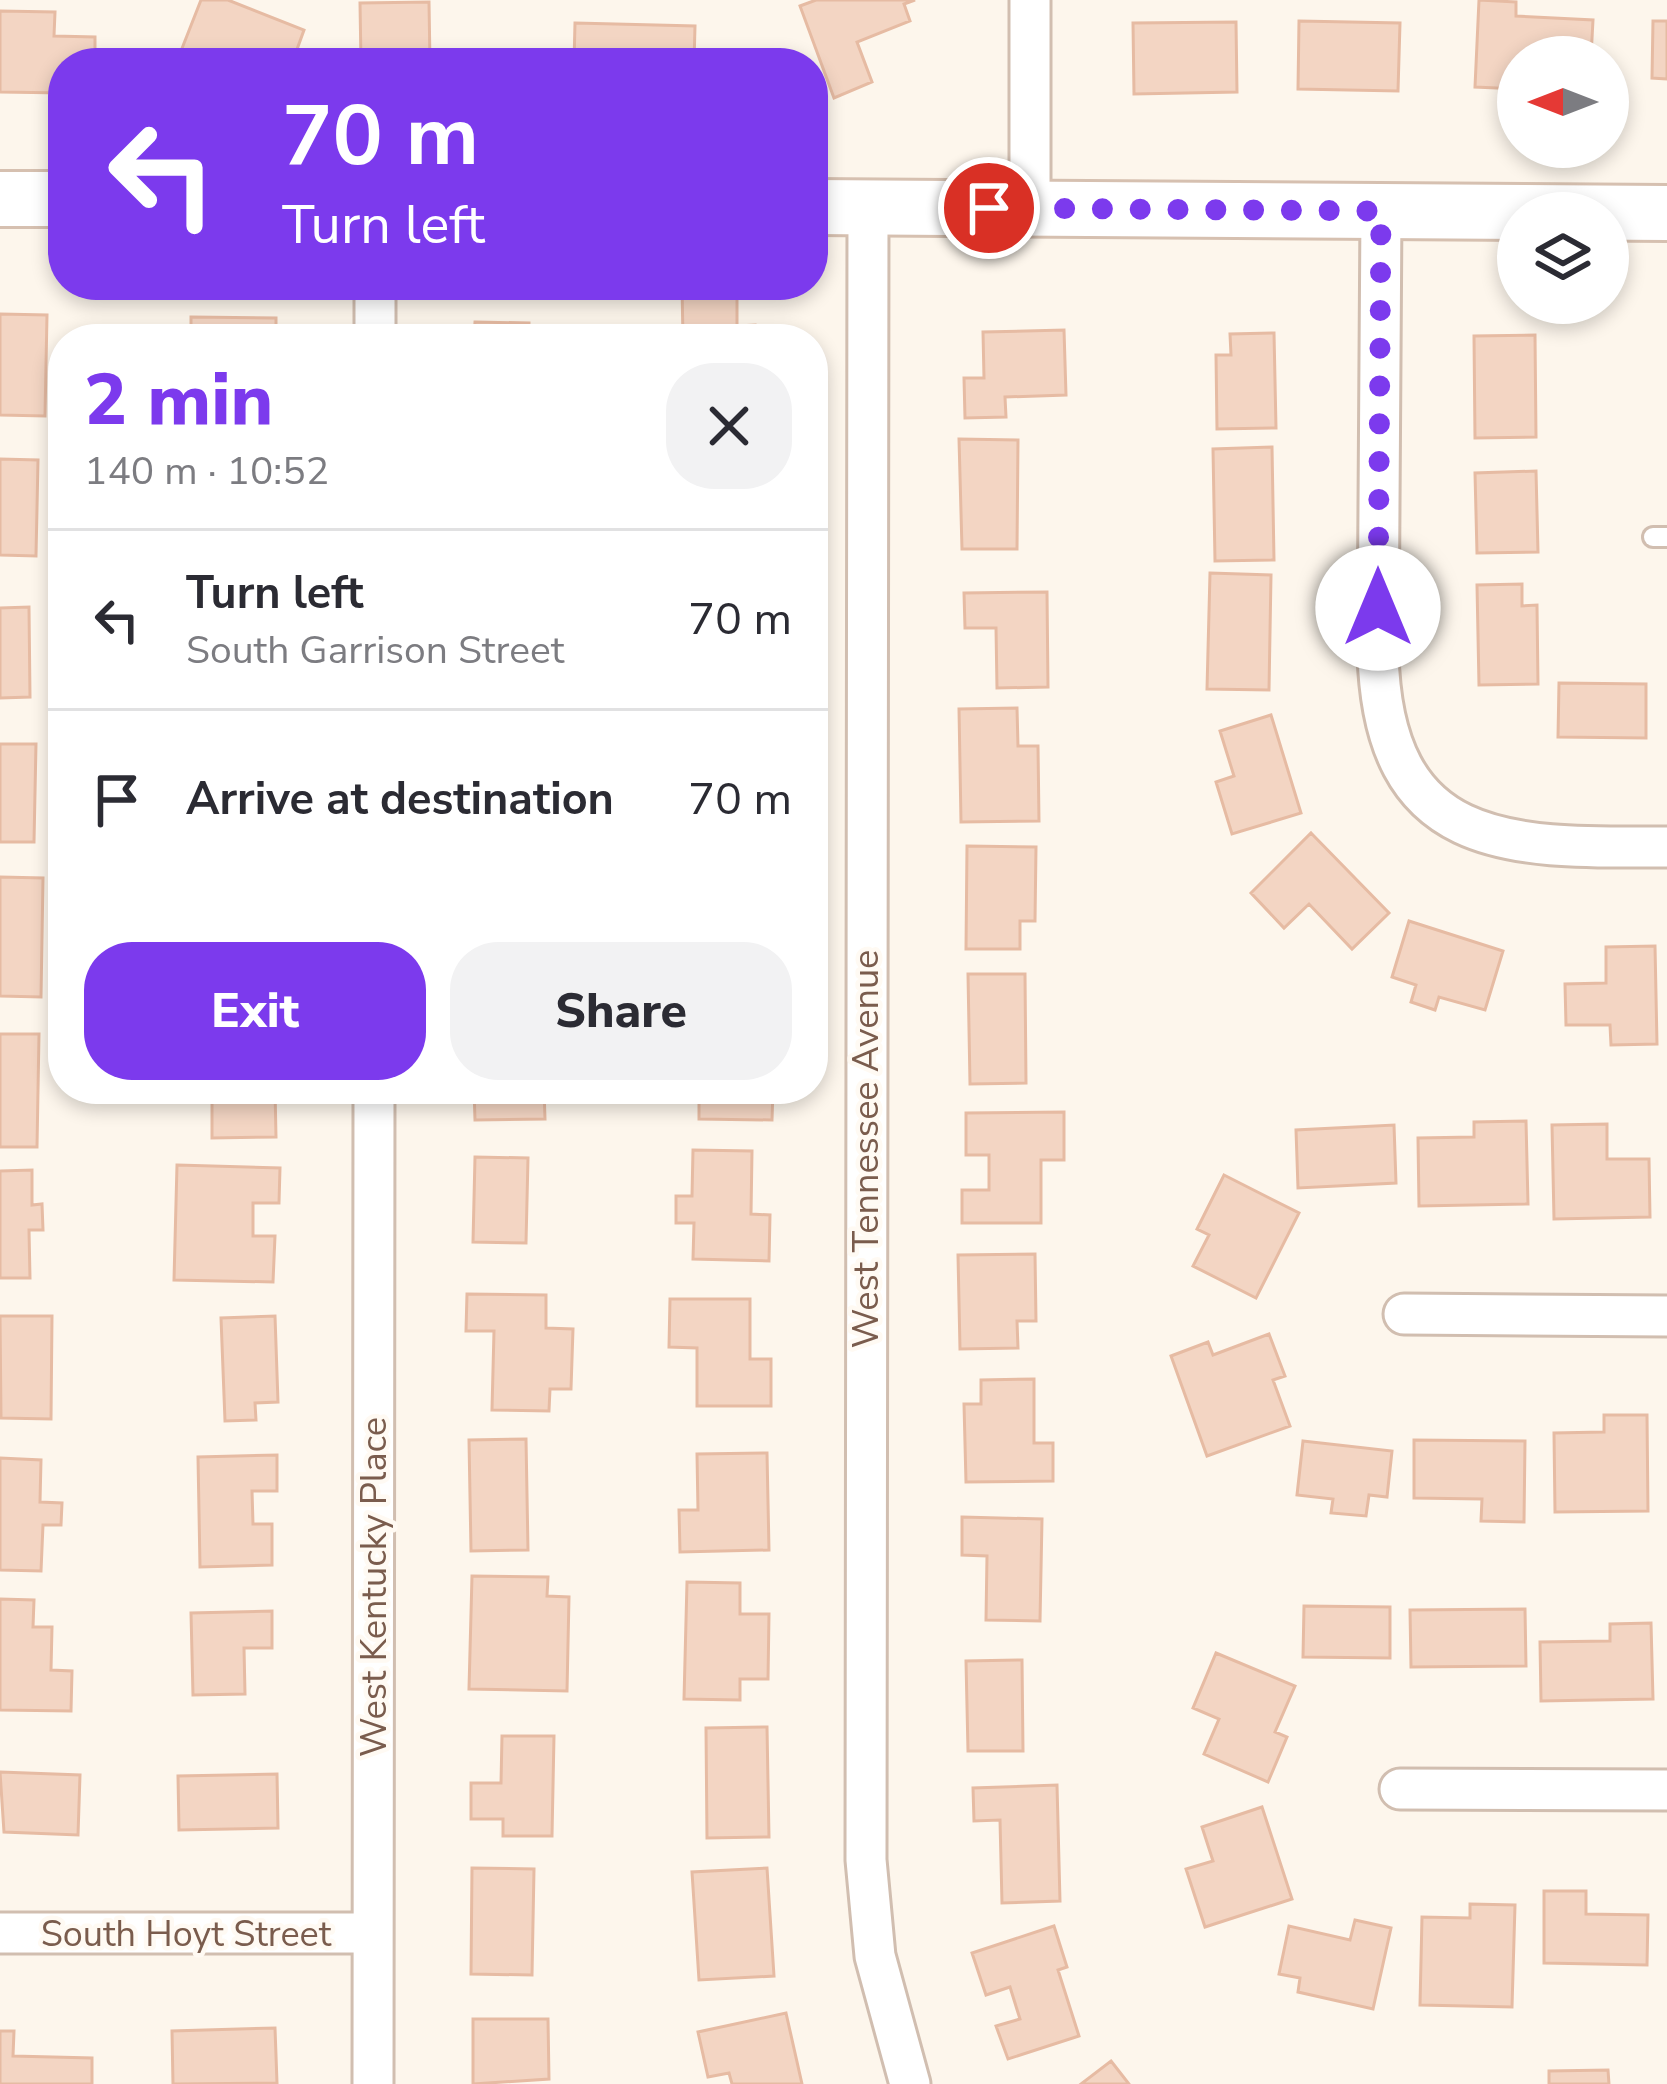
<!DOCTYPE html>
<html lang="en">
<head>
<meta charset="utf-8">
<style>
	:root { --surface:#fff; --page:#f2f2f3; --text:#2b2b33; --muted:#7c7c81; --line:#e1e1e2; --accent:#7c3aed }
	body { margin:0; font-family:"Nunito Sans",sans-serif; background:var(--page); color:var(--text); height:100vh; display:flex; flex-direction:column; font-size:45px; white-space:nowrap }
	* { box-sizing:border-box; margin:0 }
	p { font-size:39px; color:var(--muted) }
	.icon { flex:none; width:66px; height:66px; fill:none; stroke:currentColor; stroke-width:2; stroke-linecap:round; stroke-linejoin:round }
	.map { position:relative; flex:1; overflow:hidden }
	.drawer { position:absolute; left:48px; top:324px; width:780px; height:780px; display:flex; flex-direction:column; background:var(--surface); border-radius:48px; box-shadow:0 6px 18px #0003 }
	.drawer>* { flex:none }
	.top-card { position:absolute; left:48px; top:48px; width:780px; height:252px; border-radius:48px; box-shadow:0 6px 18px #0003; background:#7c3aed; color:#fff; overflow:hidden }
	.needle { width:78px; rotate:270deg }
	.fabs { position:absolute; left:1497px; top:36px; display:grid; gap:24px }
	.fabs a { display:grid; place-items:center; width:132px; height:132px; border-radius:50%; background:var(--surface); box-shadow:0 6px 18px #0003; font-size:60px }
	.pin { position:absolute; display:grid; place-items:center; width:102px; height:102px; color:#fff; margin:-51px; border:6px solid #fff; border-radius:50%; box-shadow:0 3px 12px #0007 }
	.me { position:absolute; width:132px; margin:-66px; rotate:0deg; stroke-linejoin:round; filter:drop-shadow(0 0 9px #0008) }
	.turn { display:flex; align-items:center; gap:42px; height:252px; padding:0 36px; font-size:54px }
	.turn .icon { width:156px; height:156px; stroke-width:2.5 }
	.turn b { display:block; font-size:84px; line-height:102px }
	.round { display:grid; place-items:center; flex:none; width:126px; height:126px; border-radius:48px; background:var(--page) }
	.head { display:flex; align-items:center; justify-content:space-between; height:204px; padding:0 36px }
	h1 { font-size:72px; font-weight:800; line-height:90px; color:var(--accent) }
	.cta { display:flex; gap:24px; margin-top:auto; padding:24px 36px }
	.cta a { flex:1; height:138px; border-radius:48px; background:var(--accent); color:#fff; font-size:48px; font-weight:800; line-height:138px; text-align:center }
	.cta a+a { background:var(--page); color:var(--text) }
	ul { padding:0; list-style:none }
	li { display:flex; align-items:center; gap:36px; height:180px; padding:0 36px; border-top:3px solid var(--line) }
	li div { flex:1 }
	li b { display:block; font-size:45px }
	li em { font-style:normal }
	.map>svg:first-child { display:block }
	.building { fill:#f3d5c3; stroke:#e6bba3; stroke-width:3 }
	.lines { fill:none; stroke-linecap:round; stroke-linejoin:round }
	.service-casing { stroke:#d1beb0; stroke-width:24 }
	.minor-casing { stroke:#d1beb0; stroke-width:45 }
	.secondary-casing { stroke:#d6c0b0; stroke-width:60 }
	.service { stroke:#fff; stroke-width:18 }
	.minor { stroke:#fff; stroke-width:39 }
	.secondary { stroke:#fff; stroke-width:54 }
	.route { stroke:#7c3aed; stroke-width:21; stroke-dasharray:0 37.8 }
	.labels { text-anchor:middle; stroke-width:9; stroke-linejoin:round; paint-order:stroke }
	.street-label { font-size:36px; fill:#7a5c4d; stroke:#fffaf3 }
</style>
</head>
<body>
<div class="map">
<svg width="1667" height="2084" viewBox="0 0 1667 2084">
	<rect width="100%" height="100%" fill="#fdf6ec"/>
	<!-- building -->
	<path class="building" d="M201 0H228L304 30 292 63H198L179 56Z
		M816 0H915L904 4 910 21 857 42 872 82 834 98 800 6Z
		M1479 0 1516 2V16L1593 20 1591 57H1518V89L1475 87Z
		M429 2 430 63H361L360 3Z
		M0 11 55 12 54 36 95 37V63H63V93L0 92Z
		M1299 21 1400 23 1398 91 1298 89Z
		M1653 21H1667V79L1652 78Z
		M1236 22 1237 92 1134 94 1133 23Z
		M575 23 695 26 694 63H574Z
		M682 285H737V326L755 325V339H683Z
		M0 314 47 315 45 416 0 415Z
		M191 317 276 318V339H191Z
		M475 322 529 323V339H474Z
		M1064 330 1066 395 1005 397 1006 417 965 418 964 378H984L983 332Z
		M1274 333 1276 428 1217 429 1216 355H1231L1230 334Z
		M1535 335 1536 437 1475 438 1474 336Z
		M959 439 1018 440 1017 549H962Z
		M1272 447 1274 560 1215 561 1213 449Z
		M0 459 38 460 36 556 0 555Z
		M1536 471 1538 552 1477 553 1475 473Z
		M1210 573 1271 575 1269 690 1207 689Z
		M1522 584V606L1537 605 1538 684 1479 685 1477 585Z
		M1047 592 1048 687 997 688 996 628H965L964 593Z
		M29 607 30 697 0 698V608Z
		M1559 683 1646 684V738L1558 737Z
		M1017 708 1018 746H1038L1039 821 961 822 959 709Z
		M1271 715 1301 813 1232 834 1216 782 1234 776 1220 731Z
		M0 744H36L34 842H0Z
		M1311 833 1389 913 1352 949 1309 904 1284 928 1251 893Z
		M967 846 1036 847 1035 921H1020V949H966Z
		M0 877 43 878 41 997 0 996Z
		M1409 921 1503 951 1485 1010 1439 997 1435 1010 1411 1002 1416 985 1392 977Z
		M1655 946 1657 1044 1611 1045 1610 1025H1566L1565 984 1606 983V947Z
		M968 974H1025L1026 1083 970 1084Z
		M0 1034H39L37 1147H0Z
		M212 1089H275L276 1137 212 1138Z
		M474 1089H544L545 1119 475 1120Z
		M699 1089H773L772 1120 699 1119Z
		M1064 1112V1160H1041V1223H962V1190H989V1155H966V1113Z
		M1526 1121 1528 1204 1419 1206 1418 1138 1474 1137V1122Z
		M1607 1124V1159H1649L1650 1217 1554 1219 1552 1125Z
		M1394 1125 1396 1183 1298 1188 1296 1130Z
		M693 1150 752 1151 751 1214 770 1215 769 1261 693 1259 694 1223H676V1196H692Z
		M475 1157 528 1158 526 1243 473 1242Z
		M177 1165 280 1168 279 1203H253V1236H275L273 1282 174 1280Z
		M32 1170V1205L42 1204 43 1230H29L30 1278H0V1171Z
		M1224 1175 1299 1213 1256 1298 1193 1266 1209 1235 1197 1229Z
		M1035 1254 1036 1321H1017L1018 1348 960 1349 958 1255Z
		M467 1294 546 1295V1328L573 1329 571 1389H550L549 1411 492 1410 494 1331H466Z
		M670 1299H750V1359H771V1406H697V1348L669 1347Z
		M0 1316H52L51 1419 1 1418Z
		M275 1316 278 1402 255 1403 256 1420 225 1421 221 1318Z
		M1269 1334 1285 1376 1273 1380 1290 1426 1207 1456 1171 1356 1208 1342 1213 1355Z
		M1034 1379V1443H1053V1481L966 1482 964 1404H981V1380Z
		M1604 1415H1647L1648 1511 1555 1512 1554 1433 1604 1432Z
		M526 1439 528 1550 471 1551 469 1440Z
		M1414 1440 1525 1441 1524 1522 1481 1521 1482 1499 1414 1498Z
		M1303 1441 1392 1451 1387 1497 1369 1495 1366 1516 1331 1513 1333 1499 1297 1495Z
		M767 1453 769 1550 680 1552 679 1510H698L697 1454Z
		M277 1455V1491H252L253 1524H272V1565L200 1567 198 1457Z
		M0 1458 41 1460 40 1502 62 1503 61 1525H43L41 1571 0 1570Z
		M962 1517 1042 1519 1040 1621 986 1620 987 1556 962 1555Z
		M472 1576 548 1577 547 1596 569 1597 567 1691 469 1689Z
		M687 1582 740 1583V1614H769L768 1679H740V1700L684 1699Z
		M0 1599 34 1600 33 1627H52L51 1670 72 1671 71 1711 0 1710Z
		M1304 1606 1390 1607V1658L1303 1657Z
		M1525 1609 1526 1666 1411 1667 1410 1610Z
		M272 1611V1648H244L245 1694 193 1695 191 1613Z
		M1651 1623 1653 1699 1541 1701 1540 1642 1610 1641V1624Z
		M1216 1653 1295 1686 1275 1732 1287 1737 1268 1782 1204 1754 1219 1719 1193 1708Z
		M1022 1660 1023 1751H968L966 1661Z
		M767 1727 769 1837 707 1838 706 1728Z
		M502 1736H554L552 1836H503V1819H471V1783H501Z
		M0 1772 80 1775 78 1835 4 1832Z
		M277 1774 278 1828 179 1830 178 1776Z
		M1057 1785 1060 1901 1002 1903 1000 1820 974 1821 973 1788Z
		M1262 1807 1292 1899 1205 1927 1186 1869 1213 1861 1202 1827Z
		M472 1868 534 1869 532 1975 471 1974Z
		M767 1868 774 1976 699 1980 692 1872Z
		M1544 1891H1586V1914L1648 1915 1647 1965 1544 1963Z
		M1470 1904 1515 1905 1512 2007 1420 2005 1422 1917 1470 1918Z
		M1355 1920 1391 1928 1373 2009 1298 1992 1300 1978 1279 1974 1289 1926 1350 1940Z
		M1054 1926 1067 1967 1058 1970 1079 2036 1008 2059 996 2026 1020 2019 1010 1987 986 1995 972 1953Z
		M786 2013 802 2084H732L729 2073 708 2077 698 2032Z
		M473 2019H548L549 2079 473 2084Z
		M275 2028 277 2083 173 2084 172 2031Z
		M0 2031H14L13 2056 92 2058V2084H0Z
		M1111 2061 1129 2084H1081Z
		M1608 2070 1609 2084H1549V2071Z"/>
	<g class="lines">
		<defs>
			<path id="service" d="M1653 537H1667"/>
			<path id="minor" d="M868 208 866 1860 875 1956 910 2084
				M1030 208V0
				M1381 211 1378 653C1383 852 1509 848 1667 847
				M375 339V285
				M1404 1314 1667 1316
				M1400 1789 1667 1790
				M0 1933H372
				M373 2084 374 1089"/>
			<path id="secondary" d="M0 199H63
				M813 207 1667 213"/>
		</defs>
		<!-- service casing -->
		<use href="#service" class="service-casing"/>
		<!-- minor casing -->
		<use href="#minor" class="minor-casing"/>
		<!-- secondary casing -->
		<use href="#secondary" class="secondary-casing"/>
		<!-- service -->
		<use href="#service" class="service"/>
		<!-- minor -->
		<use href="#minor" class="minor"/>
		<!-- secondary -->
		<use href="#secondary" class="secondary"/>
	</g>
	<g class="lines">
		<!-- route -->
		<path class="route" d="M989 208 1381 211 1378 608"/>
	</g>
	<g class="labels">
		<!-- street labels -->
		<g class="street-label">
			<text transform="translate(865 1149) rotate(-90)" y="13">West Tennessee Avenue</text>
			<text transform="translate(373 1587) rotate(-90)" y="13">West Kentucky Place</text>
			<text x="186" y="1946">South Hoyt Street</text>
		</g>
	</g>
</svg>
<div class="fabs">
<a><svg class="needle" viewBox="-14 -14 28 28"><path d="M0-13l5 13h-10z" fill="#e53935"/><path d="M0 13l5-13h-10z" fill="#7c7c81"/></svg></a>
<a><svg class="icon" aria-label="layers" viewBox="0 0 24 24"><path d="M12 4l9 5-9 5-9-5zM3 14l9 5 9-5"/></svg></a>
</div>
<div class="pin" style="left:989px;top:208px;background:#d93025"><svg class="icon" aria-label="arrive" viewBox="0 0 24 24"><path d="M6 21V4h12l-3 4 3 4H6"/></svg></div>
<svg class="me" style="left:1378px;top:608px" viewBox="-20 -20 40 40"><circle r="19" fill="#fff"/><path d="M0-13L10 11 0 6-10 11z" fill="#7c3aed"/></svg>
<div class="top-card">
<div class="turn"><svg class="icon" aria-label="left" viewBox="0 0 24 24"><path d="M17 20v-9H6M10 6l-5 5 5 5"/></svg><div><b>70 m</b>Turn left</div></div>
</div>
<section class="drawer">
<div class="head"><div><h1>2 min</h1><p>140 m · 10:52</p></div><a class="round"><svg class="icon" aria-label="close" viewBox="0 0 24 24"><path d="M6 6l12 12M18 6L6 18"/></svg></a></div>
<ul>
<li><svg class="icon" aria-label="left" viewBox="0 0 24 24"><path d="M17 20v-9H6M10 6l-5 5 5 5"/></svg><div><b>Turn left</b><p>South Garrison Street</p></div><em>70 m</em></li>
<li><svg class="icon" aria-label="arrive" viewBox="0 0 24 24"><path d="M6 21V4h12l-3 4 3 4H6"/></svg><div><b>Arrive at destination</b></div><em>70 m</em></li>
</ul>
<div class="cta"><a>Exit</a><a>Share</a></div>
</section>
</div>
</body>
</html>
